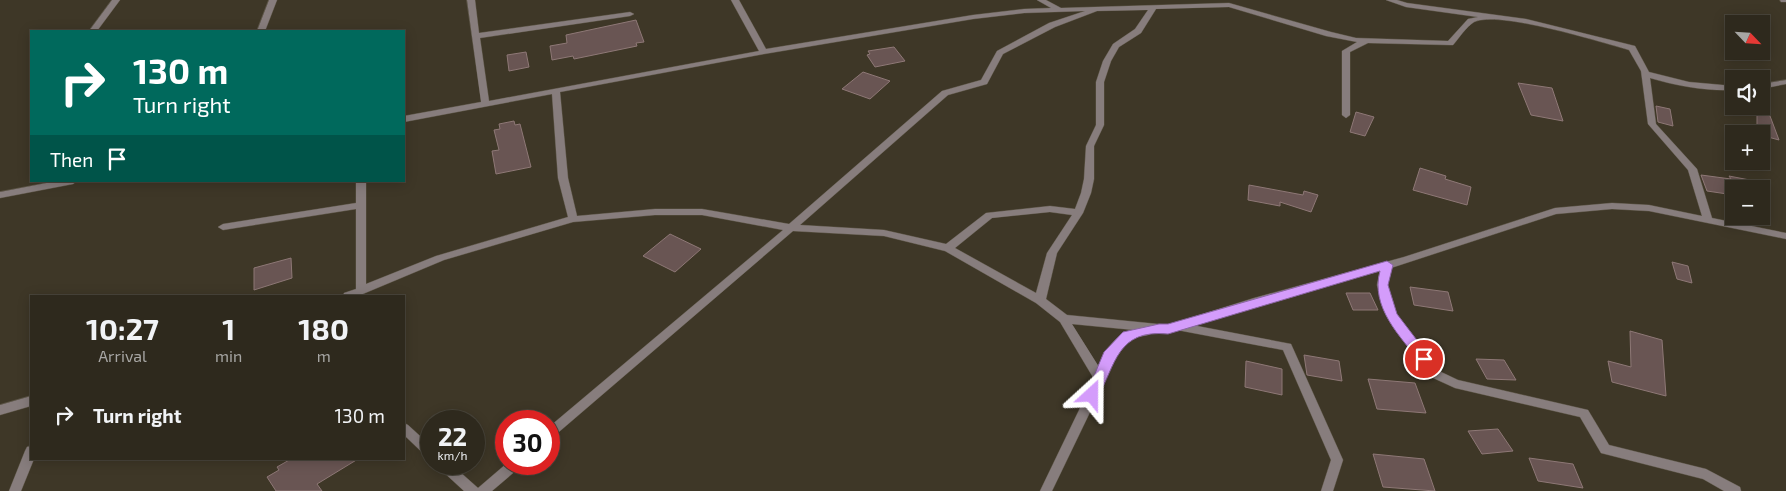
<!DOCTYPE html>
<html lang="en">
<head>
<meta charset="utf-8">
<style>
	:root { --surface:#2e291d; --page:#363126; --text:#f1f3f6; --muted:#a7a6a4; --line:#49453b }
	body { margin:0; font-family:"Exo 2",sans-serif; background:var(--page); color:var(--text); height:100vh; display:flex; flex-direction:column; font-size:19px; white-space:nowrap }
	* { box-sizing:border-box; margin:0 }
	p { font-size:16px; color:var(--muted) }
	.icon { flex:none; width:28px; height:28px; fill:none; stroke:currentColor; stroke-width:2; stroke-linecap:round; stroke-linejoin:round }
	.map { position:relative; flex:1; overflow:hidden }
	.details { position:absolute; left:30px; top:295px; width:375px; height:165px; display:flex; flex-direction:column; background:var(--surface); border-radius:0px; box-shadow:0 2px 12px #0003,0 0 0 1px var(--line) }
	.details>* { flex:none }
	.banner { position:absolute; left:30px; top:30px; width:375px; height:152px; border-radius:0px; box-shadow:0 2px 12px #0003,0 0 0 1px var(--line); background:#00695c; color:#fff; overflow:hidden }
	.needle { width:32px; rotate:115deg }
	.tools { position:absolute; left:1725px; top:15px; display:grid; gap:10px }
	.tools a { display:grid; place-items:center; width:45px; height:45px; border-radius:0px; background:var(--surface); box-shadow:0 2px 12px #0003,0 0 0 1px var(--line); font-size:25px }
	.speed { position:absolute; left:420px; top:410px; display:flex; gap:10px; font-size:25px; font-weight:700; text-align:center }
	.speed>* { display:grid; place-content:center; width:65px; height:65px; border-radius:50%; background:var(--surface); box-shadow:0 2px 12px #0003,0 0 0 1px var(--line); line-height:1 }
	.speed small { font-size:12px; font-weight:400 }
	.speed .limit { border:8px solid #d22; background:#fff; color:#111 }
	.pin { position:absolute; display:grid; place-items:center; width:42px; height:42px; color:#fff; margin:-21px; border:2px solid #fff; border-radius:50%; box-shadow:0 1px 5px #0007 }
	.me { position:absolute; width:55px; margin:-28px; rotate:24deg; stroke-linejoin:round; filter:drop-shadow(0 0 4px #0008) }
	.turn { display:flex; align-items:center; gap:18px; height:105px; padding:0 20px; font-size:22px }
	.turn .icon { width:65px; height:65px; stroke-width:2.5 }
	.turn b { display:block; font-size:35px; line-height:42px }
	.then { display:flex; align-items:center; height:48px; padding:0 20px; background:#0003; gap:10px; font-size:19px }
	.eta { display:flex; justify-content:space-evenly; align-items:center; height:85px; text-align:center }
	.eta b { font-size:30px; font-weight:700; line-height:35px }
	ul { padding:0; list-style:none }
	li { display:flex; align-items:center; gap:15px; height:70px; padding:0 20px }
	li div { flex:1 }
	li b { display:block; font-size:19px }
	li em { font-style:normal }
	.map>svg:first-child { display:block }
	.building { fill:#695553; stroke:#8e7876 }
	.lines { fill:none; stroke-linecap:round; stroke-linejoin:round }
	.minor-casing { stroke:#5b5445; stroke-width:1 }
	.minor { fill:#877d7d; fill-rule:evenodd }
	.route { fill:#d49cfb; stroke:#8a65a3 }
</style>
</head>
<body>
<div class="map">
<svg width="1786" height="491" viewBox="0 0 1786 491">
	<rect width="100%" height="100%" fill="#3e3727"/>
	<!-- building -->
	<path class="building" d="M636 20 644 42 636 43 637 46 574 59 573 56 552 60 550 46 567 43 566 35Z
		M894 47 905 61 875 67 867 55 870 54 868 51Z
		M526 52 529 67 509 71 507 55Z
		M863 72 890 81 870 99 842 89Z
		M1518 83 1552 88 1563 121 1531 115Z
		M1761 92 1779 140 1757 134V106H1761Z
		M1656 106 1670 109 1673 126 1658 122Z
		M1356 112 1374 117 1365 136 1350 132Z
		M514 121 515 125 520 124 531 167 496 174 492 151 499 150 494 130 500 129 499 124Z
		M1420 168 1446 176 1445 179 1471 187 1467 205 1413 190Z
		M1701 175 1731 179 1729 176 1760 182 1769 200 1761 199V189H1734V195L1707 191Z
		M1249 185 1303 195 1304 191 1318 195 1311 212 1280 202V206L1248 200Z
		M670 234 701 249 675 272 643 256Z
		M291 258 292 278 254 290V268Z
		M1672 262 1688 266 1692 283 1677 279Z
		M1410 287 1448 292 1453 311 1414 305Z
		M1346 293H1370L1378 310H1353Z
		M1630 331 1662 340 1666 396 1612 382 1608 361 1631 367Z
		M1304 355 1339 361 1342 381 1307 375Z
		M1476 359 1504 360 1516 380 1487 379Z
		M1246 361 1282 369V395L1245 387Z
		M1368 379 1415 383 1426 413 1377 409Z
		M1498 429 1513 451 1482 454 1468 431Z
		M1373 454 1424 459 1435 491 1383 487Z
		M1529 458 1573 464 1583 488 1538 481Z
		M291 459H358L317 484 322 491H276L267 477 279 470 277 467Z"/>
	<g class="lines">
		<defs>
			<path id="minor" d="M112 0H120L97 31H89Z
				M269 0H277L265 31H257Z
				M467 0H475L479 33 630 12 634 14 630 16 480 38 489 101 759 51 731 0H739L766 49 973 15 1024 9 1051 8 1037 0H1046L1061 8 1229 3 1331 32 1356 38 1448 41 1468 19 1478 17 1406 7 1386 0H1397L1407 3 1526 19 1635 46 1649 72 1689 82 1734 86V90C1705 91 1677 86 1650 78L1656 124 1697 169 1712 218 1786 233V239L1649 211 1612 209 1556 214 1391 268 1387 285 1396 314 1439 371 1458 380 1588 410 1609 445 1706 469 1740 487 1741 491H1724L1703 479 1601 453 1580 417 1455 388 1431 377 1386 315 1377 285 1380 271 1256 305 1192 325 1291 344 1343 460 1333 491H1321L1331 460 1283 350 1177 330 1168 333 1153 332 1148 335 1130 338 1114 357 1106 379 1052 491H1040L1094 379 1060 322 1036 303 945 251 884 236 793 231 553 437 549 439V427L783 230 702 215H655L573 222 444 260 358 296H343L344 293 356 289V209L223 230 218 227 223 224 356 203V181H366V284L436 256 568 217 558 178 552 94 404 122V116L481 102ZM1229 7 1326 36 1357 42 1342 51V115L1346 118 1350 115V52L1368 43 1450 45H1453C1459 38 1466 27 1474 22 1498 10 1600 42 1629 50L1641 71 1648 124 1688 170 1702 216 1649 205 1612 203 1555 208 1404 257 1254 298 1168 325 1067 315 1046 299 1057 253 1083 213 1091 193 1094 179V146L1104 125V82L1111 61 1119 47 1141 33 1156 9ZM1148 10 1135 29 1113 44 1103 61 1096 82V125L1086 146 1084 179 1081 193 1075 209 1050 206 986 213 946 244 884 230 800 225 948 95 987 84 1003 54 1055 27 1097 11ZM1085 11 1049 23 997 51 981 80 942 91 789 224 702 209H655L577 216 568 178 560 92 764 54 973 19 1024 13ZM1050 212 1072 215 1047 253 1036 293 955 248 992 218ZM1072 324 1134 330C1116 333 1105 351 1099 367Z
				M1780 0H1786V2H1781Z
				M1786 80V84L1761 89V84Z
				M57 181H77L73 184 0 198V192Z
				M31 396V406L0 415V405Z
				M404 423 408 425 431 446V458L427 457 404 435Z
				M31 446V459H34L21 491H9L25 451 27 447Z
				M437 464H451L478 488 506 464H521L519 468 492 491H464L439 468Z"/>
		</defs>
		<!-- minor casing -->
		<use href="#minor" class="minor-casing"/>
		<!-- minor -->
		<use href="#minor" class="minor"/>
	</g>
	<!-- route -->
	<path class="route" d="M1387 261 1393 265 1388 285 1397 314 1429 356 1431 359 1429 362H1420C1400 336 1370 307 1380 271L1168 334C1117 329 1116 364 1097 399L1092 400 1086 395 1104 352 1123 332 1159 324H1168Z"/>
</svg>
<div class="tools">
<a><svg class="needle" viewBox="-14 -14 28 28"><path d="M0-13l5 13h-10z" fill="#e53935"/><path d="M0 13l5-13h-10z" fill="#a7a6a4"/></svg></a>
<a><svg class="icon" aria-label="sound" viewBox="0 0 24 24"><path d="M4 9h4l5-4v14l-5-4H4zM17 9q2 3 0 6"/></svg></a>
<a>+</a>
<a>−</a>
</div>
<div class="speed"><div>22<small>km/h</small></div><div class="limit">30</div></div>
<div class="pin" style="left:1424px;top:359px;background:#d93025"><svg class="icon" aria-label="arrive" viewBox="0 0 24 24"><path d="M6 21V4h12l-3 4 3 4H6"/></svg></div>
<svg class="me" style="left:1092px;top:395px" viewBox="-20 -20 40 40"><path d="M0-17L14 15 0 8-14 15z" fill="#d49cfb" stroke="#fff" stroke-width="4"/></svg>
<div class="banner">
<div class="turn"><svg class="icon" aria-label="right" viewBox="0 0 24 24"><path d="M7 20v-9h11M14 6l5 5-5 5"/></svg><div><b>130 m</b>Turn right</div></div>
<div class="then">Then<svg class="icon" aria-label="arrive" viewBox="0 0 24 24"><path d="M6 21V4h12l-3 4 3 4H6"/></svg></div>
</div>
<section class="details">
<div class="eta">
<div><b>10:27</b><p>Arrival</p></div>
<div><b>1</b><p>min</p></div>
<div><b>180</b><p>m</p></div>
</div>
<ul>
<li><svg class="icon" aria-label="right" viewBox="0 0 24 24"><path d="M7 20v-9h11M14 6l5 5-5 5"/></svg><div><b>Turn right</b></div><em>130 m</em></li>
</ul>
</section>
</div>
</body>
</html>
